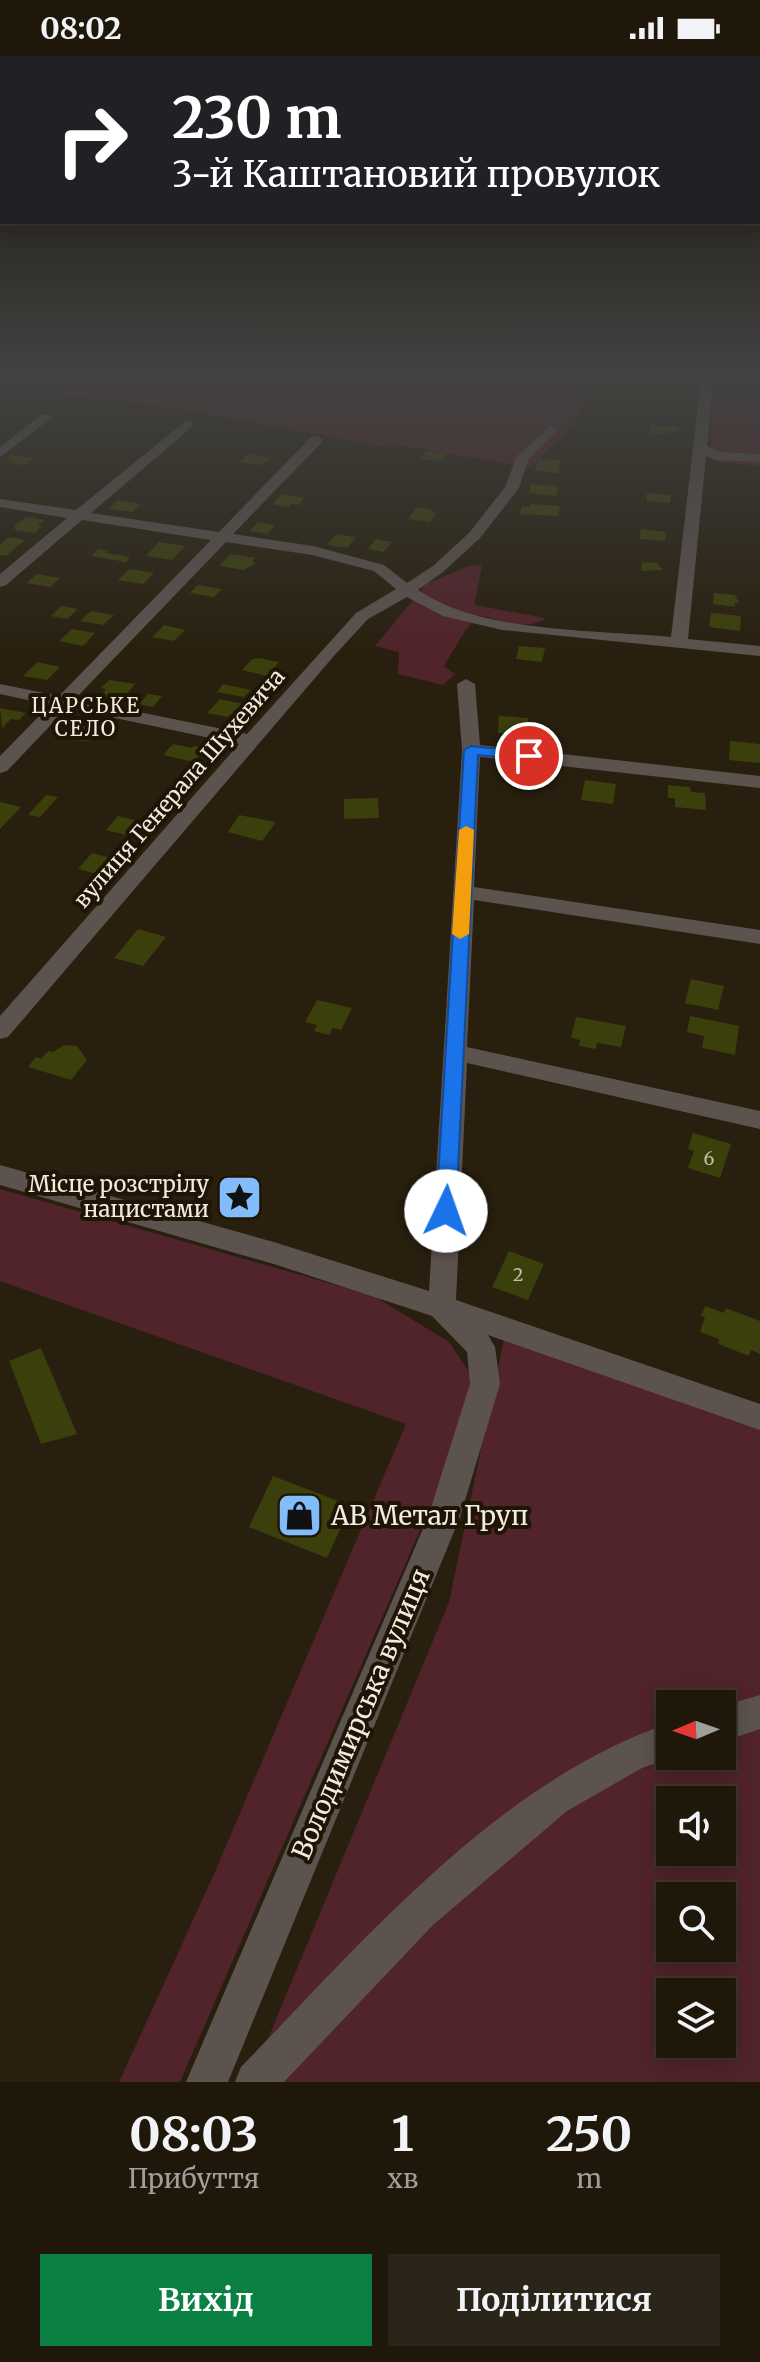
<!DOCTYPE html>
<html lang="uk">
<head>
<meta charset="utf-8">
<style>
	:root { --surface:#1e170a; --page:#2b2418; --text:#f1f3f6; --muted:#a19f9c; --line:#3c362b; --accent:#0b8043 }
	body { margin:0; font-family:Merriweather,serif; background:var(--page); color:var(--text); height:100vh; display:flex; flex-direction:column; font-size:30px; white-space:nowrap }
	* { box-sizing:border-box; margin:0 }
	p { font-size:26px; color:var(--muted) }
	.icon { flex:none; width:44px; height:44px; fill:none; stroke:currentColor; stroke-width:2; stroke-linecap:round; stroke-linejoin:round }
	.map { position:relative; height:2026px; overflow:hidden }
	.sheet { display:flex; flex-direction:column; background:var(--surface); flex:1 }
	.sheet>* { flex:none }
	.top-card { position:absolute; left:0px; top:0px; width:760px; height:168px; box-shadow:0 4px 20px #0003,0 0 0 2px var(--line); background:#202124; color:#fff; overflow:hidden }
	.needle { width:52px; rotate:268deg }
	.controls { position:absolute; left:656px; top:1634px; display:grid; gap:16px }
	.controls a { display:grid; place-items:center; width:80px; height:80px; border-radius:0px; background:var(--surface); box-shadow:0 4px 20px #0003,0 0 0 2px var(--line); font-size:40px }
	.pin { position:absolute; display:grid; place-items:center; width:68px; height:68px; color:#fff; margin:-34px; border:4px solid #fff; border-radius:50%; box-shadow:0 2px 8px #0007 }
	.me { position:absolute; width:88px; margin:-44px; rotate:3deg; stroke-linejoin:round; filter:drop-shadow(0 0 6px #0008) }
	.turn { display:flex; align-items:center; gap:28px; height:168px; padding:0 40px; font-size:36px }
	.turn .icon { width:104px; height:104px; stroke-width:2.5 }
	.turn b { display:block; font-size:56px; line-height:68px }
	.eta { display:flex; justify-content:space-evenly; align-items:center; height:136px; text-align:center }
	.eta b { font-size:48px; font-weight:700; line-height:56px }
	.action { display:flex; gap:16px; margin-top:auto; padding:16px 40px }
	.action a { flex:1; height:92px; border-radius:0px; background:var(--accent); color:#fff; font-size:32px; font-weight:700; line-height:92px; text-align:center }
	.action a+a { background:var(--page); color:var(--text) }
	.status { display:flex; justify-content:space-between; align-items:center; height:56px; padding:0 40px; background:var(--surface); direction:ltr }
	.status svg { height:22px; fill:currentColor }
	.map>svg:first-child { display:block }
	.green { fill:#51232a; fill-rule:evenodd }
	.building { fill:#3b3f0c }
	.lines { fill:none; stroke-linecap:round; stroke-linejoin:round }
	.minor { fill:#5c534e; fill-rule:evenodd }
	.route { fill:#1a73e8; stroke:#114b97; stroke-width:2 }
	.slow { fill:#f59e0b }
	.labels { text-anchor:middle; stroke-width:8; stroke-linejoin:round; paint-order:stroke }
	.number-label { font-size:18px; fill:#c4c0ac }
	.far-neighbourhood-label { font-size:20px; letter-spacing:2px; fill:#f2ebe1; stroke:#1f1505 }
	.street-label { font-size:22px; fill:#f2ebe1; stroke:#1f1505 }
	.poi-label { font-size:22px; fill:#f2ebe1; stroke:#1f1505; text-anchor:end }
	.near-poi-label { font-size:26px; fill:#f2ebe1; stroke:#1f1505; text-anchor:start }
	.near-street-label { font-size:26px; fill:#f2ebe1; stroke:#1f1505 }
</style>
</head>
<body>
<div class="status"><b>08:02</b><svg viewBox="0 0 49 12"><path d="M0 12V9h3v3zM5 12V6h3v6zM10 12V3h3v9zM15 12V0h3v12zM26 1h20v11H26zM47 4h2v5h-2z"/></svg></div>
<div class="map">
<svg width="760" height="2026" viewBox="0 0 760 2026">
	<rect width="100%" height="100%" fill="#281f0e"/>
	<!-- green -->
	<path class="green" d="M0 316H580C581 324 584 334 584 341 584 367 546 392 532 412L387 387 382 390 158 349 0 332Z
		M720 340 760 342V410L712 405 711 353Z
		M472 509 482 510 474 549 546 562C527 576 500 564 479 559L465 575 444 610 455 618 443 629 398 618 399 596 375 590 427 527Z
		M0 1133 374 1240 449 1286 471 1319 461 1380 180 2026H119L214 1818 406 1368 0 1225Z
		M506 1274 760 1363V2026H250L449 1546ZM670 1648H722V1700H670ZM670 1744H722V1796H670ZM670 1840H722V1892H670ZM670 1936H722V1988H670Z"/>
	<!-- building -->
	<path class="building" d="M652 369 678 371V375L656 379 649 377Z
		M427 395 447 398 441 405 419 403Z
		M247 398 270 402 262 409 240 406Z
		M12 399 34 402 24 409 9 407 13 404 6 403Z
		M540 403 560 404 559 418 534 414Z
		M531 428 558 430 556 440 529 437Z
		M647 437 671 439 670 447 647 445Z
		M282 438 304 442 298 449 291 448 288 451 273 448Z
		M118 444 141 448 132 456 109 453Z
		M530 448 560 450 558 460 520 458 522 450 529 451Z
		M417 451 433 454 431 456 437 457 430 466 408 463Z
		M27 461 45 464 37 469 42 470 35 477 15 474V469Z
		M258 466 275 469 267 478 249 475Z
		M641 473 666 476 665 485 639 483Z
		M336 478 356 481 347 492 327 489Z
		M9 481 25 484 6 500 0 499V489Z
		M376 483 392 486 384 496 368 493Z
		M159 486 185 490 172 504 146 500Z
		M98 493 108 495 106 497 130 501 126 506 91 500Z
		M230 498 255 502 252 506 256 507 244 514 219 510Z
		M642 506 657 507 663 514 641 515Z
		M129 513 154 517 143 528 118 524Z
		M37 518 60 522 50 531 26 527Z
		M198 529 222 533 214 541 190 537Z
		M714 537 735 539 739 547H735V551L713 548Z
		M61 550 78 553 67 563 51 560Z
		M91 555 114 559 103 569 80 565Z
		M711 557 741 560 740 575 709 571Z
		M164 569 185 574 174 585 152 581Z
		M72 573 95 577 83 590 59 585Z
		M519 590 545 592 542 606 516 603Z
		M259 602 279 606 267 620 242 614 252 603Z
		M37 606 60 611 47 624 23 620Z
		M109 624 135 628 125 640 119 639 114 644 99 641 106 633 101 632Z
		M223 628 251 634 244 641 217 636Z
		M148 638 162 640 153 651 139 648Z
		M220 643 248 649 242 655 235 654 228 661 207 657Z
		M0 652 26 657 19 664 11 663 2 672Z
		M499 660 528 662V679L498 677Z
		M72 668 98 673 88 685 68 684 70 682 61 680Z
		M730 685 760 688V707L729 704Z
		M173 688 192 692 194 690 206 692 194 706 163 699Z
		M585 724 616 728 613 748 581 744Z
		M668 729 690 731 691 736 705 737 706 754 675 751V742H668Z
		M46 739 58 741 40 761 28 759Z
		M378 742 379 762 344 763V743Z
		M0 746 21 751 0 773Z
		M239 759 276 766 262 785 228 776Z
		M118 760 142 766 130 780 106 774Z
		M92 797 111 802 97 818 78 813Z
		M138 873 166 881 143 910 114 902Z
		M691 923 724 930 718 954 685 947Z
		M317 944 352 952 341 974 333 972 329 979 314 975 317 969 305 966Z
		M690 960 739 970 735 999 702 992 704 980 687 976Z
		M576 961 626 970 621 991 597 987 596 993 579 990 580 984 571 982Z
		M64 989 77 990 87 1004 71 1024 28 1011 36 1001 41 1003 48 995 53 996Z
		M693 1077 731 1088 720 1122 688 1112 694 1095 688 1093Z
		M509 1195 544 1208 528 1244 492 1231Z
		M705 1250 724 1257 726 1252 760 1265V1298L751 1294 749 1300 718 1288 719 1283 700 1276 705 1261 701 1260Z
		M41 1292 77 1378 41 1388 9 1305Z
		M273 1420 351 1450 327 1502 249 1471Z"/>
	<g class="lines">
		<!-- minor -->
		<path class="minor" d="M702 316H714L707 390 720 396 760 398V406L717 404 706 400 688 583 760 590V600L502 574 443 560 407 541 368 563 333 601 8 981 0 983V960L239 688 67 652 7 715 0 717V700L50 649 0 638V628L59 640 211 484 82 464 6 529 0 531V518L67 462 0 451V443L76 454 187 364 192 365V371L91 457 219 476 311 381 316 380 323 384 321 387 233 478 313 490 384 509 407 527 433 510 470 476 505 431 517 400 551 370 558 374 528 404 519 432 480 482 443 516 418 534C480 577 596 574 671 581ZM226 486 312 499 374 515 396 533 356 557 247 678 75 643Z
			M42 358 53 361 0 401V391Z
			M466 623 475 628 480 689 760 720V732L480 701 474 831 760 874V888L474 844 467 991 760 1055V1073L467 1007 456 1244 760 1348V1374L488 1279 495 1291 500 1328 460 1461 228 2026H186L428 1461 470 1328 467 1296 432 1260 277 1209 0 1129V1109L277 1187 429 1235 462 694 457 628Z
			M760 1639V1673L722 1686V1650Z
			M670 1667V1700H677L642 1712 567 1755 433 1869 284 2026H235L241 2011C363 1885 500 1724 670 1667Z"/>
	</g>
	<!-- sky -->
	<linearGradient id="sky" x2="0" y2="1"><stop stop-color="#161108"/><stop offset="0.53" stop-color="#424241"/><stop offset="1" stop-color="#424241" stop-opacity="0"/></linearGradient>
	<rect width="760" height="600" fill="url(#sky)"/>
	<!-- route -->
	<path class="route" d="M471 690 529 696 536 700 529 704 478 699 456 1155 453 1161H439L436 1155 464 694Z"/>
	<!-- slow -->
	<path class="slow" d="M466 770 474 774 469 878 460 883 452 878 459 774Z"/>
	<!-- icons -->
	<defs>
		<symbol id="sight-square" viewBox="-11 -11 22 22"><rect x="-9" y="-9" width="18" height="18" rx="4" fill="#82bcfa" stroke="#1f1505"/><path d="M0-6L1.8-2.2L6-1.7L2.9 1.2L3.7 5.4L0 3.3L-3.7 5.4L-2.9 1.2L-6-1.7L-1.8-2.2Z" fill="#111"/></symbol>
		<symbol id="shop-square" viewBox="-11 -11 22 22"><rect x="-9" y="-9" width="18" height="18" rx="4" fill="#82bcfa" stroke="#1f1505"/><path d="M-5-2.5h2.3a2.7 3.5 0 0 1 5.4 0H5L5.5 6h-11ZM-1.5-2.5h3a1.5 2.3 0 0 0-3 0Z" fill="#111"/></symbol>
	</defs>
	<g fill-rule="evenodd">
		<use href="#sight-square" x="214" y="1116" width="51" height="51"/>
		<use href="#shop-square" x="274" y="1434" width="51" height="51"/>
	</g>
	<g class="labels">
		<!-- number labels -->
		<g class="number-label">
			<text x="709" y="1109">6</text>
			<text x="518" y="1225">2</text>
		</g>
		<!-- far-neighbourhood labels -->
		<g class="far-neighbourhood-label">
			<text x="86" y="657">ЦАРСЬКЕ<tspan x="86" dy="23">СЕЛО</tspan></text>
		</g>
		<!-- street labels -->
		<g class="street-label">
			<text transform="translate(179 732) rotate(-49)" y="8">вулиця Генерала Шухевича</text>
		</g>
		<!-- poi labels -->
		<g class="poi-label">
			<text x="209" y="1136">Місце розстрілу<tspan x="209" dy="25">нацистами</tspan></text>
		</g>
		<!-- near-poi labels -->
		<g class="near-poi-label">
			<text x="331" y="1469">АВ Метал Груп</text>
		</g>
		<!-- near-street labels -->
		<g class="near-street-label">
			<text transform="translate(361 1658) rotate(-67)" y="9">Володимирська вулиця</text>
		</g>
	</g>
</svg>
<div class="controls">
<a><svg class="needle" viewBox="-14 -14 28 28"><path d="M0-13l5 13h-10z" fill="#e53935"/><path d="M0 13l5-13h-10z" fill="#a19f9c"/></svg></a>
<a><svg class="icon" aria-label="sound" viewBox="0 0 24 24"><path d="M4 9h4l5-4v14l-5-4H4zM17 9q2 3 0 6"/></svg></a>
<a><svg class="icon" aria-label="search" viewBox="0 0 24 24"><circle cx="10" cy="10" r="6"/><path d="M15 15l6 6"/></svg></a>
<a><svg class="icon" aria-label="layers" viewBox="0 0 24 24"><path d="M12 4l9 5-9 5-9-5zM3 14l9 5 9-5"/></svg></a>
</div>
<div class="pin" style="left:529px;top:700px;background:#d93025"><svg class="icon" aria-label="arrive" viewBox="0 0 24 24"><path d="M6 21V4h12l-3 4 3 4H6"/></svg></div>
<svg class="me" style="left:446px;top:1155px" viewBox="-20 -20 40 40"><circle r="19" fill="#fff"/><path d="M0-13L10 11 0 6-10 11z" fill="#1a73e8"/></svg>
<div class="top-card">
<div class="turn"><svg class="icon" aria-label="right" viewBox="0 0 24 24"><path d="M7 20v-9h11M14 6l5 5-5 5"/></svg><div><b>230 m</b>3-й Каштановий провулок</div></div>
</div>
</div>
<section class="sheet">
<div class="eta">
<div><b>08:03</b><p>Прибуття</p></div>
<div><b>1</b><p>хв</p></div>
<div><b>250</b><p>m</p></div>
</div>
<div class="action"><a>Вихід</a><a>Поділитися</a></div>
</section>
</body>
</html>
